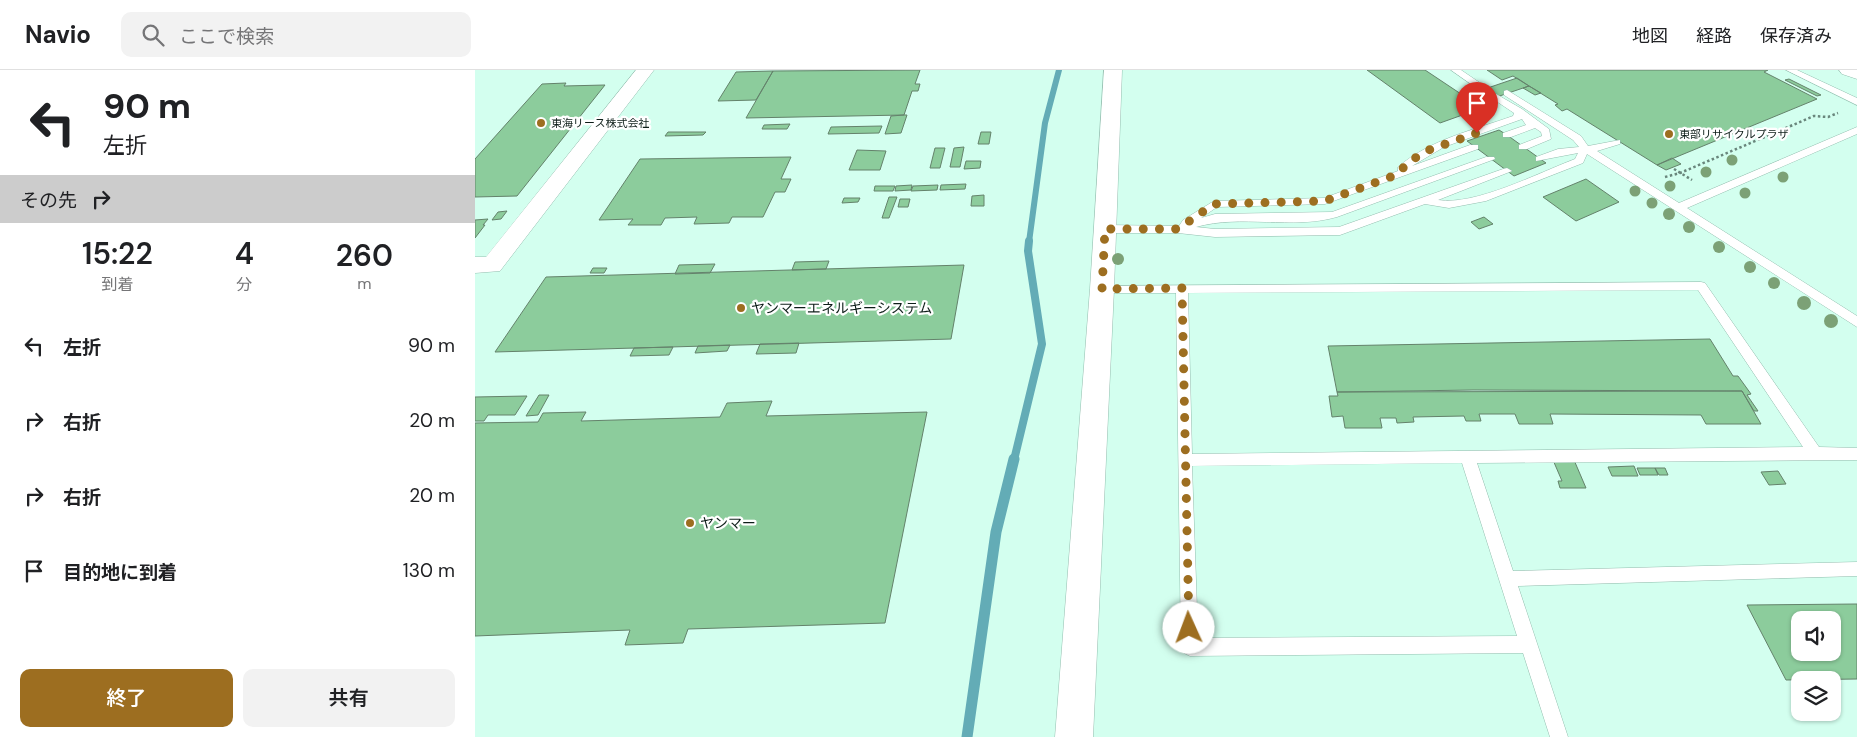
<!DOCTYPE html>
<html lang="ja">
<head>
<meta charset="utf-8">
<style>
	:root { --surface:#fff; --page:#f2f2f2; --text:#202124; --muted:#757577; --line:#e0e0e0; --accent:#9d6e20 }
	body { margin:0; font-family:"DM Sans","Noto Sans JP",sans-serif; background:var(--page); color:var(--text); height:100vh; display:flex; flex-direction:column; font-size:19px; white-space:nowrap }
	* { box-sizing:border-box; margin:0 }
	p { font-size:16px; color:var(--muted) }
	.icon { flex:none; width:28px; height:28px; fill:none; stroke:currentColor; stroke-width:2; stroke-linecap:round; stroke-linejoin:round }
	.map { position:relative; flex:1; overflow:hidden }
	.side { display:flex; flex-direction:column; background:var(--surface); width:475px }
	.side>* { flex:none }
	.banner { background:#fff; color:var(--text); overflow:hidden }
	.controls { position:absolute; left:1316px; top:541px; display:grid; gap:10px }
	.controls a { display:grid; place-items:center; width:50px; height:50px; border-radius:10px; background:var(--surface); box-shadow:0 1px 4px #0004; font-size:25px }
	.pin { position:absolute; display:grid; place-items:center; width:42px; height:42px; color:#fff; margin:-51px -21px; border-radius:50% 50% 50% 0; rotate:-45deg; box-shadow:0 0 5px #0007 }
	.pin .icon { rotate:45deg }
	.me { position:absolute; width:55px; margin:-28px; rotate:358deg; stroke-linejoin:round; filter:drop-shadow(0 0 4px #0008) }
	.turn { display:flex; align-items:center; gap:18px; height:105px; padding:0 20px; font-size:22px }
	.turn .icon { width:65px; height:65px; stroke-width:2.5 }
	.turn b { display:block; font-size:35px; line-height:42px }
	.then { display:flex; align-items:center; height:48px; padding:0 20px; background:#0003; gap:10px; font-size:19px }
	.eta { display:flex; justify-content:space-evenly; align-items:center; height:85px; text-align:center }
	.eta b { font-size:30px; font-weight:600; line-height:35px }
	.button { display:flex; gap:10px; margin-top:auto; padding:10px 20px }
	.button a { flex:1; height:58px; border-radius:10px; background:var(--accent); color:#fff; font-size:20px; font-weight:600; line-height:58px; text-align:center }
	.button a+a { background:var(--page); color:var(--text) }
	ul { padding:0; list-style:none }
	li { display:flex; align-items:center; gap:15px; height:75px; padding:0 20px }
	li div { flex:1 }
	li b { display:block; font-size:19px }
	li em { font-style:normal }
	header { display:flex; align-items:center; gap:30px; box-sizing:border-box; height:70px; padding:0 25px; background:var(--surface); border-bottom:1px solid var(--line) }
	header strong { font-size:24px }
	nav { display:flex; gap:28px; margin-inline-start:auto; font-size:18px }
	.search { width:350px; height:45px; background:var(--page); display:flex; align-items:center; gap:12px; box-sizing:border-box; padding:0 18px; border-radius:10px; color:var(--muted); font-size:19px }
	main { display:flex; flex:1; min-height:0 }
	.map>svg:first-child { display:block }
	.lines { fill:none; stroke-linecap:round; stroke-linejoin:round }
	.stream-far2 { stroke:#63acb6; stroke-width:6 }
	.stream-far1 { stroke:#63acb6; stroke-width:8 }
	.stream { stroke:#63acb6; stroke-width:11 }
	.building { fill:#8ccc9c; stroke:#64826b; fill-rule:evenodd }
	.lane-casing { stroke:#94beaf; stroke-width:1 }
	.street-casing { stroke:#94beaf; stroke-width:1 }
	.secondary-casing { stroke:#94beaf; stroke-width:1 }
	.primary-casing { stroke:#94beaf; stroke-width:1 }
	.path { stroke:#69867c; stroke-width:2.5; stroke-dasharray:2.5 2.5; stroke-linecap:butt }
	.lane { fill:#fff; fill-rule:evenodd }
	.street { fill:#fff; fill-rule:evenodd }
	.secondary { fill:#fff; fill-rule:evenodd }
	.primary { fill:#fff; fill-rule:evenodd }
	.tree { fill:#7ca176 }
	.route { stroke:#9d6e20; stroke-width:9; stroke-dasharray:0 16.2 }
	.poi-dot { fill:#9d6e20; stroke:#fff; stroke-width:2 }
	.labels { text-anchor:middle; stroke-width:4.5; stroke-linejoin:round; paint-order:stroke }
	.far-poi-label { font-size:11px; fill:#0d1d18; stroke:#fff; text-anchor:start }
	.poi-label { font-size:14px; fill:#0d1d18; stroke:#fff; text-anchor:start }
</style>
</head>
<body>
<header>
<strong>Navio</strong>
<div class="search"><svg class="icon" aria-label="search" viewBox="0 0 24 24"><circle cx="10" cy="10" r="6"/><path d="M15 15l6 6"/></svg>ここで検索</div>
<nav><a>地図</a><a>経路</a><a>保存済み</a></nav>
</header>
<main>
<section class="side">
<div class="banner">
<div class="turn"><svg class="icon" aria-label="left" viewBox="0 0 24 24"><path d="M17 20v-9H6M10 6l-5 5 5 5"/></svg><div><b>90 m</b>左折</div></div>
<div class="then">その先<svg class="icon" aria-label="right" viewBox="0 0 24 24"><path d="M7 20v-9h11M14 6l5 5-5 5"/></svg></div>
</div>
<div class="eta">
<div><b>15:22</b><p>到着</p></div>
<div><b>4</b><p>分</p></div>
<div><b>260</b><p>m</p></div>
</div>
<ul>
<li><svg class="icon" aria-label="left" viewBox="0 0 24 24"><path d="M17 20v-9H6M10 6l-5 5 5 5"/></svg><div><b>左折</b></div><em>90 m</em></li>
<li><svg class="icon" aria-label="right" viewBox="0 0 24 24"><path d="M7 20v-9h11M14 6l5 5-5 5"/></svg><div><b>右折</b></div><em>20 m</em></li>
<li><svg class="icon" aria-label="right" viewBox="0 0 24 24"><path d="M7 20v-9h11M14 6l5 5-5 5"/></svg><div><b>右折</b></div><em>20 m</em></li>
<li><svg class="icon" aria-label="arrive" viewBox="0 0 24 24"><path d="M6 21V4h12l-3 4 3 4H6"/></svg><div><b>目的地に到着</b></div><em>130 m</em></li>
</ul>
<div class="button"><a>終了</a><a>共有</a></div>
</section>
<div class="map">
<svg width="1382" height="667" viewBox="0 0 1382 667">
	<rect width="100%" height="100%" fill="#d3ffef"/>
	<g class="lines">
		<!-- stream-far2 -->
		<path class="stream-far2" d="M554 172 570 53 584 0"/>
		<!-- stream-far1 -->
		<path class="stream-far1" d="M539 390 567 274 553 181 554 171"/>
		<!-- stream -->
		<path class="stream" d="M492 667 521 462 539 389"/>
	</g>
	<!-- building -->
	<path class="building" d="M445 0 440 14H445L443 21H437L429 45 271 48 298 1Z
		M892 0H950L1007 38 965 53Z
		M1012 0H1293L1289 2 1342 29 1182 95 1092 39 1087 41 1080 35 1083 34 1038 6 1027 10Z
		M298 1 281 30 243 31 261 2Z
		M1042 8 1054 16 1001 34 989 26Z
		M1314 9 1346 25 1342 26 1310 10Z
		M91 13 89 16 130 15 42 126 0 127V89L67 14Z
		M1054 16 1066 23 1060 25 1048 18Z
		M429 45H432L426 63 410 64 416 46Z
		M315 54 312 59H287L289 55Z
		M407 56 404 63 353 64 356 57Z
		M1024 60 1032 65 1071 93 1039 106 992 71Z
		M193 62H231L228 65 190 66Z
		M506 62H516L514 74H503Z
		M489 77 485 97H475L479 78Z
		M460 78H470L465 98H455Z
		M382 80 411 81 405 100H374Z
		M316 87 306 109H316L310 122H300L288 147H257L254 153 219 154 222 147 190 148 186 155H153L158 149 124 150 165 89Z
		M1197 88 1206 94 1191 100 1182 95Z
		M491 91H506L505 98 489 99Z
		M1111 109 1144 132 1101 151 1068 127Z
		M491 114 490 119 465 120 466 115Z
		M437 115 436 120 420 121 421 116Z
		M463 115 462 120 436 121 438 116Z
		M400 116H420L418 121H399Z
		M509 125V136H496L497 126Z
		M414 127H422L414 148H407Z
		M369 128H385L383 132 367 133Z
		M425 129H435L433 137H423Z
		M32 141 26 149 17 150 23 142Z
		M1009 147 1018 154 1004 159 996 152Z
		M13 149 8 155H10L0 168V150Z
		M354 191 351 199 317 200 320 192Z
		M240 194 235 203 200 204 204 195Z
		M489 195 476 269 20 282 71 207Z
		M118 198H132L129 203H115Z
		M1235 269 1258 306H1263L1276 324 1272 325 1283 341H1279L1267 321 862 322 853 276Z
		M324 273 321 283 281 284 285 274Z
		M255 275 252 281 220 283 223 276Z
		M198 277 194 285 155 286 159 278Z
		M998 320 1267 321 1286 354H1231L1226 345 1075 344 1078 354H1044L1040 344H1004L1006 351H991L989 346 938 347 939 352 922 353 921 348H905L907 358H870L868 346 857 347 854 326H863L862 322Z
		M64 325H74L63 345 51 346Z
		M52 326 40 345H13L9 351H0V327Z
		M297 331 291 346 452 342 410 553 213 559 208 573 150 575 155 560 0 566V353L63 352 68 343 111 342 106 351 245 347 252 333Z
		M1078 390H1099L1111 418H1085L1083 411H1087Z
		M1159 396 1163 406H1137L1133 397Z
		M1162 398H1180L1183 405H1165Z
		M1180 398H1190L1193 405H1184Z
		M1303 401 1311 414 1294 415 1286 402Z
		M1382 534V609L1311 610 1272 535ZM1325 550H1358V582H1325Z"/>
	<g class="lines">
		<defs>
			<path id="lane" d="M976 0H986L1014 19 1006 21Z
				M1311 0H1322L1382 28V35Z
				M1032 20 1106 66 1113 76 1145 70V74L1122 81 1204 133 1382 57V64L1212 138 1382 246V257L1112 84 1108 93 1011 131 974 138 950 134 865 165 740 167 703 163H630L624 159 630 155 704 156 708 150 739 131 849 128 923 101V97C956 69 999 60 1038 46L1039 43 1018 29 1016 27 1021 24 1047 39 1074 59 1076 69 1052 79H1044V75L1067 66 1066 62 1060 58 1036 67H1028V63L1051 55 1047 49 969 77 937 96 995 75H1003V79L850 134 742 137 726 148 740 144 857 142 1011 87H1019L1020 89 862 147C816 160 767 144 721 157L740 159 864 157 1028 99 1032 98 1037 101 963 130C1000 136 1063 103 1100 89L1103 83 1061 91V87L1083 79 1104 77 1098 70 1029 25V21Z
				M1226 212 1230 213 1344 377 1382 378V390L1002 393 1038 501 1382 492V506L1043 516 1093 667H1075L1048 583 715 586 709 583 706 577 701 223H627L621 219 623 216ZM1223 220 1328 377 717 384 713 223ZM987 393 1042 566 723 568 717 396Z"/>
			<path id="street" d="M161 0H179L25 201 0 203V187H11Z"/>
			<path id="secondary" d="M629 0H647L639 219 618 667H580L615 219Z"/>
			<path id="primary" d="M1364 0H1382V9L1367 4Z"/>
		</defs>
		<!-- lane casing -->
		<use href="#lane" class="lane-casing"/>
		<!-- street casing -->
		<use href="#street" class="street-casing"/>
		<!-- secondary casing -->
		<use href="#secondary" class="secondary-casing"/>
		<!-- primary casing -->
		<use href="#primary" class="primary-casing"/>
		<!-- path -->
		<path class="path" d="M1199 99 1217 110
			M1190 107 1205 103 1339 46 1353 47 1363 43"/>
		<!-- lane -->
		<use href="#lane" class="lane"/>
		<!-- street -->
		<use href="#street" class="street"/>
		<!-- secondary -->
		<use href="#secondary" class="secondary"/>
		<!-- primary -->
		<use href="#primary" class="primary"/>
	</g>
	<!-- trees -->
	<g class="tree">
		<circle cx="1257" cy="90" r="5.5"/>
		<circle cx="1231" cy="102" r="5.5"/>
		<circle cx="1308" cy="107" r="5.5"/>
		<circle cx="1195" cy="116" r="5.5"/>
		<circle cx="1160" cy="121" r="5.5"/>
		<circle cx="1270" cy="123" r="5.5"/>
		<circle cx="1177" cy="133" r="5.5"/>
		<circle cx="1194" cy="144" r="6"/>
		<circle cx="1214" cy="157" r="6"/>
		<circle cx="1244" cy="177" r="6"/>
		<circle cx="643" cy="189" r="6"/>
		<circle cx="1275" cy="197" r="6"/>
		<circle cx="1299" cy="213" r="6"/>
		<circle cx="1329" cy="233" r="7"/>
		<circle cx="1356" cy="251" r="7"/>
	</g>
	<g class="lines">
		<!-- route -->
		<path class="route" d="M714 558 707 218 627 219 630 159H703L739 134 850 131 921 105 934 92 951 81 1002 63"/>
	</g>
	<!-- markers -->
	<g class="poi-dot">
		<circle cx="66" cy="53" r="5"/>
		<circle cx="1194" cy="64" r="5"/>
		<circle cx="266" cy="238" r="5"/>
		<circle cx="215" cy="453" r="5"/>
	</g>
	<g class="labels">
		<!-- far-poi labels -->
		<g class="far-poi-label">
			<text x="76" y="57">東海リース株式会社</text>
			<text x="1204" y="68">東部リサイクルプラザ</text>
		</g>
		<!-- poi labels -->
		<g class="poi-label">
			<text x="276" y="243">ヤンマーエネルギーシステム</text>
			<text x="225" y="458">ヤンマー</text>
		</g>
	</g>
</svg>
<div class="controls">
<a><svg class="icon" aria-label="sound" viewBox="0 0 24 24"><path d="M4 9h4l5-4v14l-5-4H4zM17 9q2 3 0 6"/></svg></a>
<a><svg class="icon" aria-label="layers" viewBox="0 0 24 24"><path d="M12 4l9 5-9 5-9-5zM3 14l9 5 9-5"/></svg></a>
</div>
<div class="pin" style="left:1002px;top:63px;background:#d93025"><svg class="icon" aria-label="arrive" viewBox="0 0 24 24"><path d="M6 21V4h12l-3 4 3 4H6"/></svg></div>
<svg class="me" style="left:714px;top:558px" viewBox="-20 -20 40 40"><circle r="19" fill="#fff"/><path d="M0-13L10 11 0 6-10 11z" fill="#9d6e20"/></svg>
</div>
</main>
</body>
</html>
